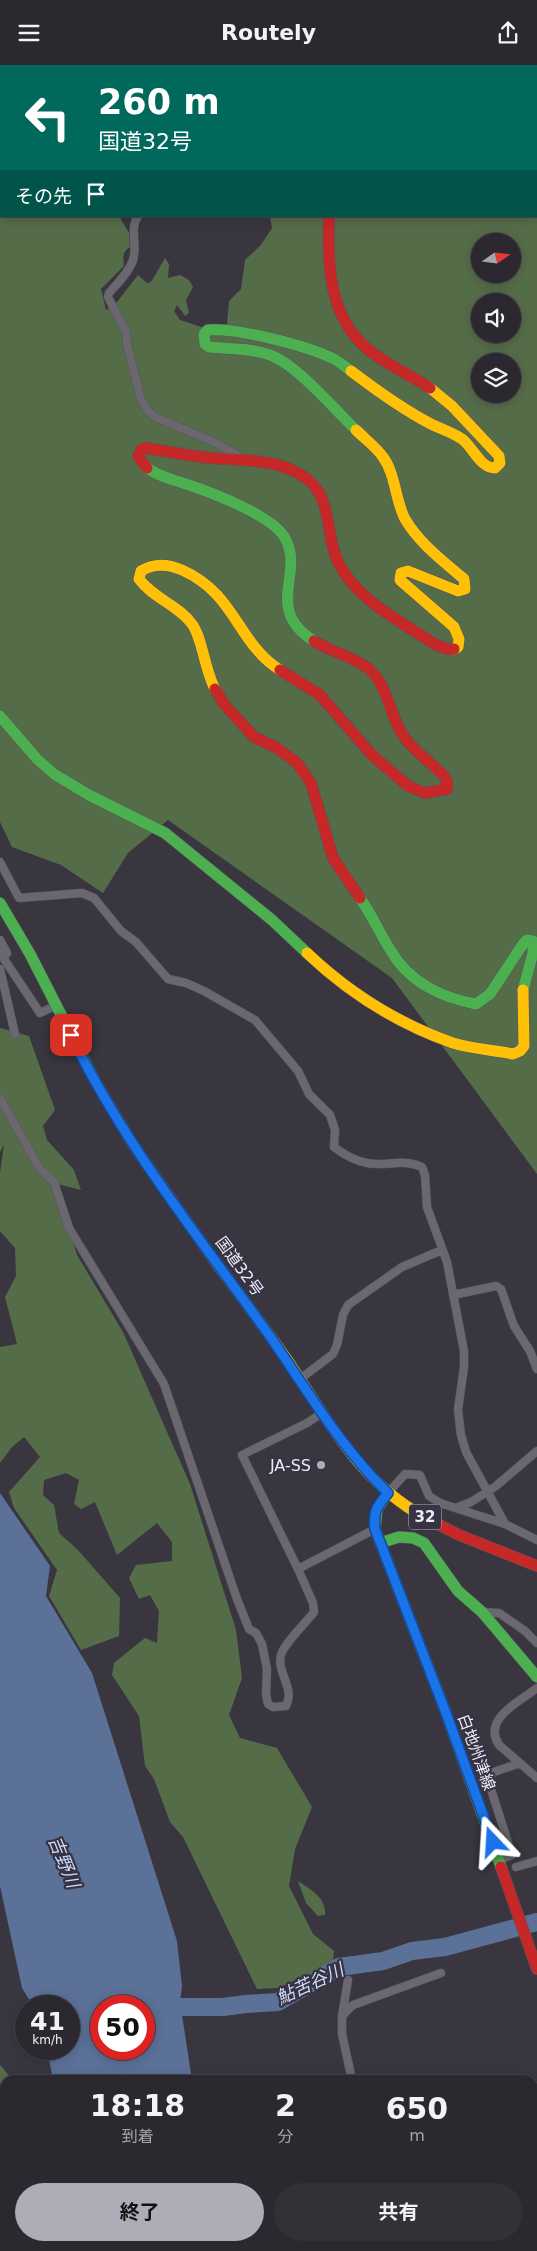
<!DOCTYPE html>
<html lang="ja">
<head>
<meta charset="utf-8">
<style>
	:root { --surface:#2b2830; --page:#333038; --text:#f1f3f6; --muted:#a6a6ab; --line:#47444c; --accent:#afacb8 }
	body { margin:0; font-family:"DejaVu Sans","Noto Sans JP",sans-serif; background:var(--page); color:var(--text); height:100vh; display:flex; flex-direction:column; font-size:19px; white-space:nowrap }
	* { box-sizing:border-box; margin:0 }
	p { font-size:16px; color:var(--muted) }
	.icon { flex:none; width:28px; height:28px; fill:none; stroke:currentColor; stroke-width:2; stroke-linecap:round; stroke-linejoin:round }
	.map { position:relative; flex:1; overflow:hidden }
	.panel { position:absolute; left:0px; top:2010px; width:538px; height:176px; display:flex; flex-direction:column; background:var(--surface); border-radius:15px 15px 0 0; box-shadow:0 2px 12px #0003,0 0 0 1px var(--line) }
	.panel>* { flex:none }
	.banner { position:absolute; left:0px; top:0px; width:538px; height:152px; box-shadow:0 2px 12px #0003,0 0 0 1px var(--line); background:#00695c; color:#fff; overflow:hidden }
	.needle { width:32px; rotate:76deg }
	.fabs { position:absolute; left:471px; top:168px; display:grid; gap:10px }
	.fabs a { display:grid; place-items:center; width:50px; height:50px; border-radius:50%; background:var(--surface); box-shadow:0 2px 12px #0003,0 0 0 1px var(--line); font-size:25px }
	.speed { position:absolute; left:15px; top:1930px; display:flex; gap:10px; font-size:25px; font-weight:700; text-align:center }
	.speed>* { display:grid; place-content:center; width:65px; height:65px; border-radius:50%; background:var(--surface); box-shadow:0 2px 12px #0003,0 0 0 1px var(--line); line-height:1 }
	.speed small { font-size:12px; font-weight:400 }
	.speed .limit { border:8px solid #d22; background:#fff; color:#111 }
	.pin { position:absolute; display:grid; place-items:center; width:42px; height:42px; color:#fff; margin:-21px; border-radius:10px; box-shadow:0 2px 8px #0006 }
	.me { position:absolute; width:55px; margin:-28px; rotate:340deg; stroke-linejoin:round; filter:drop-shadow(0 0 4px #0008) }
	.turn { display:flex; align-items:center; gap:18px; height:105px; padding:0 15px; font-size:22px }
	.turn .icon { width:65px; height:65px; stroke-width:2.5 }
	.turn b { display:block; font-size:35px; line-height:42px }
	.then { display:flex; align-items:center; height:48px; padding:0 15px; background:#0003; gap:10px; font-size:19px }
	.eta { display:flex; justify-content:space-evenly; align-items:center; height:85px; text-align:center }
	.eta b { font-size:30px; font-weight:700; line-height:35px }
	.action { display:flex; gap:10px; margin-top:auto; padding:10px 15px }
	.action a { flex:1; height:58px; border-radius:30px; background:var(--accent); color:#111; font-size:20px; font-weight:700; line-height:58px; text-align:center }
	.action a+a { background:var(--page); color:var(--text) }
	header { display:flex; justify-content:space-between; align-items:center; height:65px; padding:0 15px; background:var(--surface); font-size:22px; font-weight:700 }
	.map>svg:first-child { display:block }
	.forest { fill:#556c49; fill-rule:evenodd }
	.water { fill:#5c7198; fill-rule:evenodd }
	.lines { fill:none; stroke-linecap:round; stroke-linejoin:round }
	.river { stroke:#5c7198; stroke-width:18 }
	.street-casing { stroke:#57545d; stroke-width:9 }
	.fast-casing { stroke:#57545d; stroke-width:12 }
	.slow-casing { stroke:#57545d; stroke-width:12 }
	.jam-casing { stroke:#57545d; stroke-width:12 }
	.street { stroke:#6a676f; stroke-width:8 }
	.fast { stroke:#4caf50; stroke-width:11 }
	.slow { stroke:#ffc107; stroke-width:11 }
	.jam { stroke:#c62828; stroke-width:11 }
	.route-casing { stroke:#114b97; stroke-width:12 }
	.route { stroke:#1a73e8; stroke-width:9 }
	.poi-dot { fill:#afacb8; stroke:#373244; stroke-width:2 }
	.labels { text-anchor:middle; stroke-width:4.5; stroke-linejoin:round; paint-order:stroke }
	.shield { fill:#373244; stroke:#b7b4c2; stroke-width:1 }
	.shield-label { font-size:15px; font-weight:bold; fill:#eeebf8 }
	.street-label { font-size:16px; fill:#eeebf8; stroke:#373244 }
	.poi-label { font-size:16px; fill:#eeebf8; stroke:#373244; text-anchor:end }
	.water-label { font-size:18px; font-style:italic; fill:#ccdbf6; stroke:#373244 }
</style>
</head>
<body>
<header><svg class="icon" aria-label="menu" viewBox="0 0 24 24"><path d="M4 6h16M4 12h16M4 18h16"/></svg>Routely<svg class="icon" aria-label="share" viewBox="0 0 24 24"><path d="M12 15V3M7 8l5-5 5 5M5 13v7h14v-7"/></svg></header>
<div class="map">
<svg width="537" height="2186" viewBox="0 0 537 2186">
	<rect width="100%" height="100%" fill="#393640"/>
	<!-- forest -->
	<path class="forest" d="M0 0H49L1 1V151H119L129 168 130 182C122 187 123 193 124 201L101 224 106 245 117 237 138 210 147 218 151 217 165 193 169 199 168 213 180 210 189 215 193 222 186 235 189 248 185 251 177 240 174 246 180 255 226 270 229 236 241 224 245 195 261 180 272 163 270 151H536V1L127 0H537V1109L392 913 168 755 128 788 103 828 61 800 12 782 0 757ZM480 176H512V209H480ZM480 236H512V269H480ZM480 296H512V329H480Z
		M0 963 29 971 55 1045 43 1061 47 1075 74 1105 81 1125 54 1118 77 1190 123 1267 190 1419 236 1565 242 1613 229 1650 240 1673 277 1683 312 1742 295 1784 289 1821 313 1869 334 1886 333 1898 278 1923 257 1924 183 1772 170 1757 154 1714 145 1701 139 1651 112 1610 114 1598 145 1573 157 1578 159 1546 150 1530 139 1534 129 1513 136 1500 172 1496V1477L157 1458 117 1490 95 1437 81 1444 74 1439 79 1415 66 1408 44 1415 43 1430 54 1440 59 1468 78 1485 120 1533 119 1571 81 1585 49 1531 57 1505 14 1443 9 1427 40 1392 24 1372 12 1382 0 1398V1282L17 1279 5 1232 16 1211 15 1183 0 1166V1108L4 1080 0 1087Z
		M298 1816C310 1824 327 1833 325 1850L318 1851 306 1838Z
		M0 2000 13 2015H5V2051L0 2045Z
		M0 2066 5 2067V2176L0 2167Z
		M8 2181H71V2186H11Z"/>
	<!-- water -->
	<path class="water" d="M0 1428 50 1501 46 1531 92 1608 177 1876 182 1921 180 1937 192 2015H53L47 1984H69V1941H33L22 1923 0 1821ZM101 1941H144V1984H101Z
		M76 2181H247L250 2186H77Z
		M270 2181 330 2183 332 2186H269Z"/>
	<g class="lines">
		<!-- river -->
		<path class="river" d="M144 1961 170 1942H223L246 1939 278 1937 339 1902 383 1896 412 1886 445 1882 537 1857"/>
		<defs>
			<path id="street" d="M261 0V1
				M122 1 123 0
				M138 151C129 164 138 180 133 195 129 207 118 218 109 228L108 232 126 267 127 279 141 334 147 345 155 352 214 377 244 394
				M0 797 19 833 82 828 94 833 121 866 136 877 168 914 186 918 204 926 255 955 298 1006 309 1029 330 1050 335 1065 334 1082C343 1089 356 1096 367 1098 385 1102 404 1093 422 1102L425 1110 427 1142 447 1197 464 1286V1302L458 1345 461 1370 466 1387 505 1459
				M0 875 7 888 4 892
				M0 888 40 948 57 940
				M0 904 15 969
				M0 1033 40 1104 54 1117 69 1163 164 1319 237 1534 249 1564 256 1568 262 1579 267 1604 266 1630 268 1639 273 1642 286 1641C296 1623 274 1605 282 1587 289 1573 305 1559 314 1547L313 1538 298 1504 375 1464
				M453 1230 496 1221 501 1224 514 1261 530 1286 537 1304
				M300 1314 333 1289 337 1280 343 1250 348 1240 402 1202 442 1185
				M388 1428 405 1409 420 1410 429 1431 440 1438 505 1459 537 1475
				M456 1443 471 1437 496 1421 537 1386
				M298 1504 242 1390 307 1358 322 1348
				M482 1547 499 1548 525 1566 537 1578
				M537 1623C519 1637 482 1654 499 1680L537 1713
				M499 1795 512 1790 488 1715 494 1707 520 1698
				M516 1802 537 1796
				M348 1915 342 1951V1969L352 2015
				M342 1951 353 1940 441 1908
				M536 2086H537
				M386 2181V2186"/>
			<path id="fast" d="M351 306C345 302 339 296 332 293 304 280 238 263 208 265L204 269 205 279 209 282C229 284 251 283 270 290 296 299 335 345 356 365
				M147 403C159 412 172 414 186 419 210 427 272 450 285 473 305 509 263 544 314 576
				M0 651 37 694 54 709 89 730 165 768 272 855 307 888
				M360 833C372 850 380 869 391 886 409 917 442 933 476 939L490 929 523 879 527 875 533 876V888L523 925
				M0 838 30 889 95 1016
				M388 1428 377 1444 375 1464 446 1648 501 1802
				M380 1478 399 1472 413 1473 424 1478 458 1526 482 1547 537 1612"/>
			<path id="slow" d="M351 306C376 325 402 344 431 359 441 364 452 367 462 374 473 382 480 403 495 403L500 398 499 391 452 341 430 323
				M356 365C365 374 376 382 383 392 396 410 395 435 405 454 419 478 443 496 464 514L465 524 458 526 408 506 401 508 400 515 454 562 459 574 458 582 454 584
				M215 624C205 606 202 572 192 559 178 540 153 533 139 514L141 506C154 498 168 499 182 505 236 529 237 578 280 605
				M307 888C349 928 399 959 453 978 472 984 494 985 513 989L520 986 524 981 523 925
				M214 1195C239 1229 264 1262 288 1296 327 1354 360 1417 424 1452
				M0 2183 2 2186"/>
			<path id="jam" d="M329 151C327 202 329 257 374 289 392 302 412 311 430 323
				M147 403 138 391 142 384 147 383C168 387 190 391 211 393 243 396 280 393 307 414 333 434 325 470 338 497 353 528 386 548 414 566 425 572 441 586 454 584
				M280 605 320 630 372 690 408 721 425 728 447 724V717L445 712C430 696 410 684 400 665 389 645 387 620 369 604 356 593 329 586 314 576
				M215 624 224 639 254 672 277 683 297 698 311 718 333 793 360 833
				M95 1016 132 1078 214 1195
				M424 1452 459 1470 537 1501
				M501 1802 537 1904"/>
		</defs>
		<!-- street casing -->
		<use href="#street" class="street-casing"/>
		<!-- fast casing -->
		<use href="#fast" class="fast-casing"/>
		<!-- slow casing -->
		<use href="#slow" class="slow-casing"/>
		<!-- jam casing -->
		<use href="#jam" class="jam-casing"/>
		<!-- street -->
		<use href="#street" class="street"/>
		<!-- fast -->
		<use href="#fast" class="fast"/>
		<!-- slow -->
		<use href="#slow" class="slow"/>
		<!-- jam -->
		<use href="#jam" class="jam"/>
	</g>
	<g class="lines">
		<defs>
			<path id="route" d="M71 970C122 1076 196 1168 264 1263 304 1319 338 1380 388 1428 377 1442 373 1445 375 1464L446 1648 493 1777"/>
		</defs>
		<!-- route casing -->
		<use href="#route" class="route-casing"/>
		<!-- route -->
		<use href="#route" class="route"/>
	</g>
	<!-- markers -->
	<circle class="poi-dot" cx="321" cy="1400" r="5"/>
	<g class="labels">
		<!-- shield labels -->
		<rect class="shield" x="409" y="1439.5" width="32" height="25" rx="4"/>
		<g class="shield-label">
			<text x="425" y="1457">32</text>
		</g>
		<!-- street labels -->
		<g class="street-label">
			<text transform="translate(240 1201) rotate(54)" y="6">国道32号</text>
			<text transform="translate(477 1687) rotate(70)" y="6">白地州津線</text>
		</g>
		<!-- poi labels -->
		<g class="poi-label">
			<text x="311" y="1406">JA-SS</text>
		</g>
		<!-- water labels -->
		<g class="water-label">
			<text transform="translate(64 1797) rotate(68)" y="6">吉野川</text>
			<text transform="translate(310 1919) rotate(-25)" y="6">鮎苦谷川</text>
		</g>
	</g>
</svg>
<div class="fabs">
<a><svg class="needle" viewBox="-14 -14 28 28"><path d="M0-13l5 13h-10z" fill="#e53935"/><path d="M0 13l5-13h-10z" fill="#a6a6ab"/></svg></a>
<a><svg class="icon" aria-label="sound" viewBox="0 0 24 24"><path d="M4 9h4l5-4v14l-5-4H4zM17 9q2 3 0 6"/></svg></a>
<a><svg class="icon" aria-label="layers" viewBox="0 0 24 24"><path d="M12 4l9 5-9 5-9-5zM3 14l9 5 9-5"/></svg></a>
</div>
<div class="speed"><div>41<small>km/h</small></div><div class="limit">50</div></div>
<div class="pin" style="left:71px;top:970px;background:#d93025"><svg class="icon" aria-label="arrive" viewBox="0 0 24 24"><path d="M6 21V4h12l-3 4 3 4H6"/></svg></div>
<svg class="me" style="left:493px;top:1777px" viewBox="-20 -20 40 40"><path d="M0-17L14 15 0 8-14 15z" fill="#1a73e8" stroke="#fff" stroke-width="4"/></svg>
<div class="banner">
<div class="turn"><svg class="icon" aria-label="left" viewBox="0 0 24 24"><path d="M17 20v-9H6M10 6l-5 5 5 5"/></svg><div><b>260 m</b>国道32号</div></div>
<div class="then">その先<svg class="icon" aria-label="arrive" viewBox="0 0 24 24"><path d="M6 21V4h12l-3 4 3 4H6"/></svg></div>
</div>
<section class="panel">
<div class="eta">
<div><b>18:18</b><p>到着</p></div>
<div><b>2</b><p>分</p></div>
<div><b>650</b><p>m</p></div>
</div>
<div class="action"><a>終了</a><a>共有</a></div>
</section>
</div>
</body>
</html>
